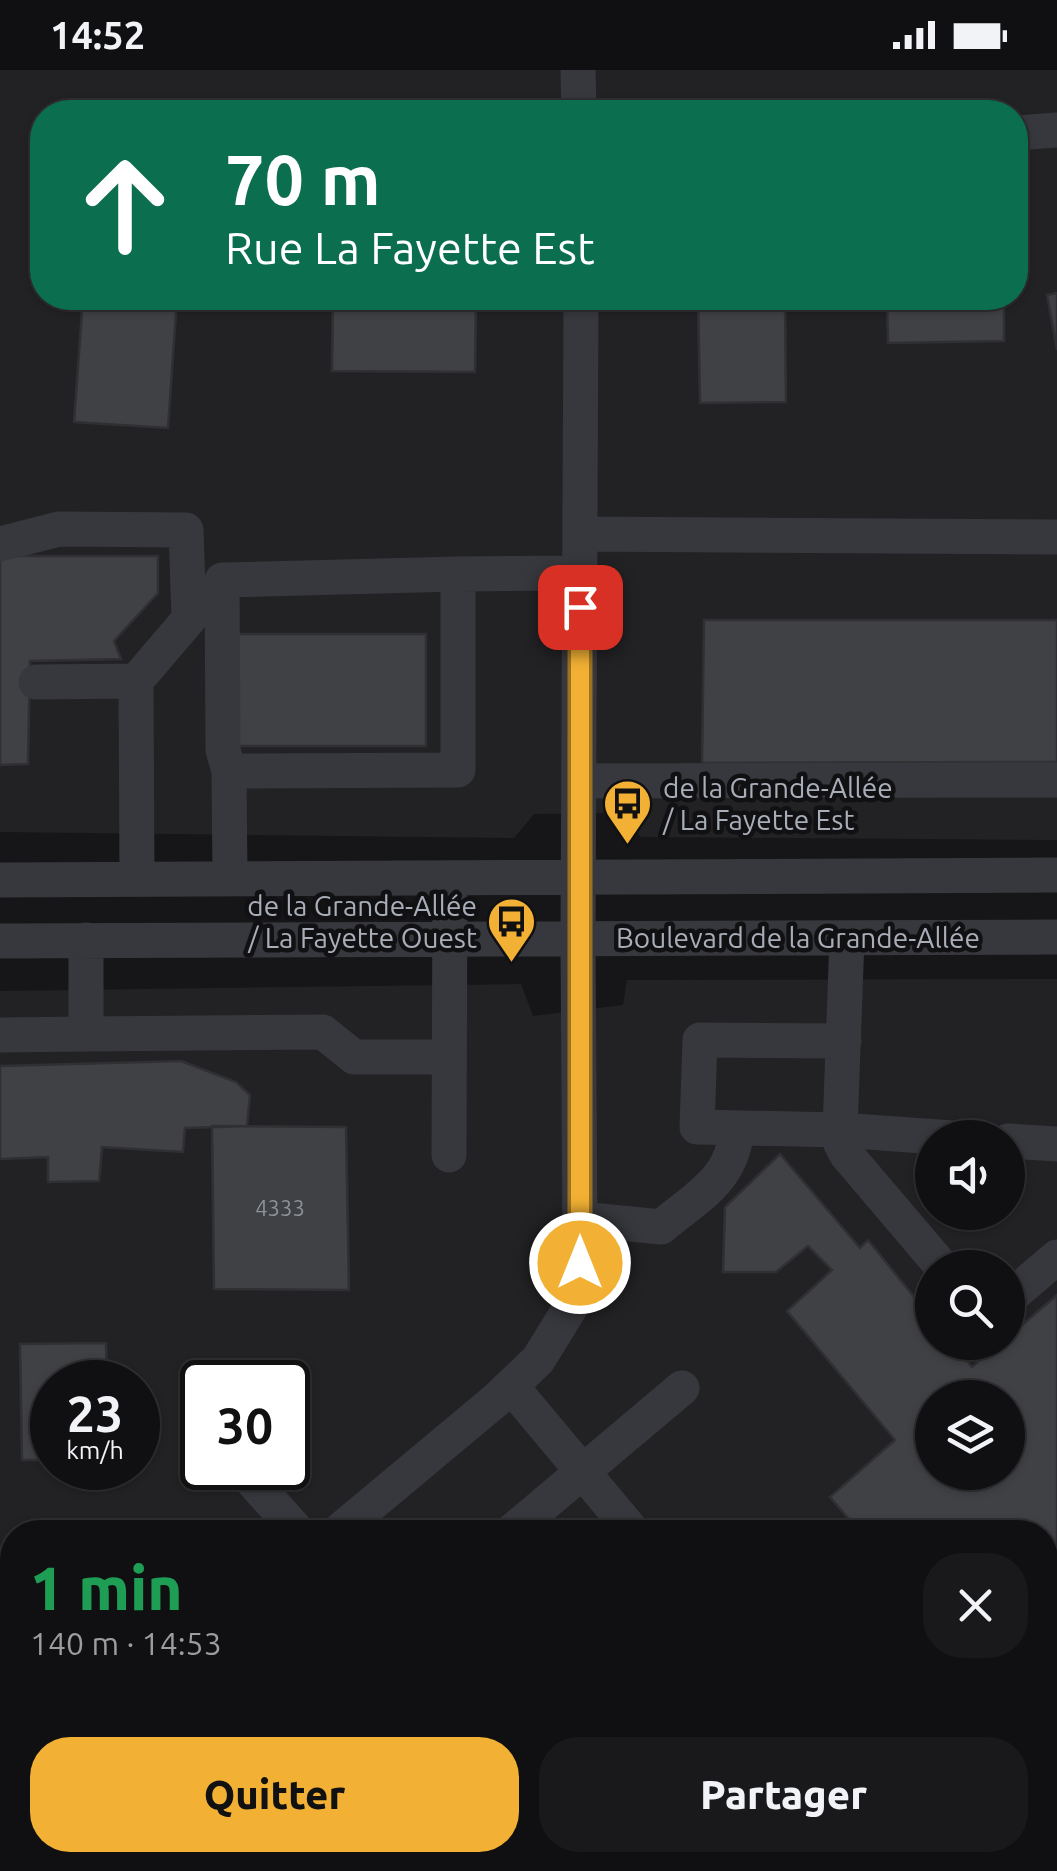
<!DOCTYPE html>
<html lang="fr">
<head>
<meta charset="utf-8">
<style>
	:root { --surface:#101012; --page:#19191b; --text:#f1f3f6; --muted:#9c9d9f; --line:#303032; --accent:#f2b134 }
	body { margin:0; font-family:Ubuntu,sans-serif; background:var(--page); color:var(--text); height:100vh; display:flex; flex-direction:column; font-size:38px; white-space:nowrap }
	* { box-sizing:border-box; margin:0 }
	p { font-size:32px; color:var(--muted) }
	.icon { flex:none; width:55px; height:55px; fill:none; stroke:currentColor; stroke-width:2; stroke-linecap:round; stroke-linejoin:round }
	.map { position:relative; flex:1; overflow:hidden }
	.side { position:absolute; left:0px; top:1450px; width:1058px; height:352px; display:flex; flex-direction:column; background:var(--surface); border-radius:40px 40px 0 0; box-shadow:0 2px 8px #0004,0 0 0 2px var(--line) }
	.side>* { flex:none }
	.top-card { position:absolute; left:30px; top:30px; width:998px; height:210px; border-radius:40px; box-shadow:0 2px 8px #0004,0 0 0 2px var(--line); background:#0b6e4f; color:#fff; overflow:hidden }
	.controls { position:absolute; left:915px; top:1050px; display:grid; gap:20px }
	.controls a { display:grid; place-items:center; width:110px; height:110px; border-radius:50%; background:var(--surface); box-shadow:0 2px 8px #0004,0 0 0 2px var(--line); font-size:50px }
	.speed { position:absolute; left:30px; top:1290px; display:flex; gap:20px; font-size:50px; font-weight:700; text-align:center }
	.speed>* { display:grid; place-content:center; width:130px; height:130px; border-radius:50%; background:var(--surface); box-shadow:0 2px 8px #0004,0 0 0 2px var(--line); line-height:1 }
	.speed small { font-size:25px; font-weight:400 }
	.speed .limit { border:5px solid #111; border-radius:15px; background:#fff; color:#111 }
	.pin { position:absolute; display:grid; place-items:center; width:85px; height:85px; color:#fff; margin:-42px; border-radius:20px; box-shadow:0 5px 15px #0006 }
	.me { position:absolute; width:110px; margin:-55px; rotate:0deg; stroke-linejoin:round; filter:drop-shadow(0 0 8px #0008) }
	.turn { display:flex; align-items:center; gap:35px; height:210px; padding:0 30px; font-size:45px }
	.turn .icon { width:130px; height:130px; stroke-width:2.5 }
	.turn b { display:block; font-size:70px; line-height:85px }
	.round { display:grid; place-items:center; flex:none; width:105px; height:105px; border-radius:40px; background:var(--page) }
	.overview { display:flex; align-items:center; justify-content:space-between; height:170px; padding:0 30px }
	h1 { font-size:60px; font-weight:800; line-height:75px; color:#1e9e55 }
	.primary-button { display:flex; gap:20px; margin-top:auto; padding:20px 30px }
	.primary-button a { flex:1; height:115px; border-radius:40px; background:var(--accent); color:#111; font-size:40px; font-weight:800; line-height:115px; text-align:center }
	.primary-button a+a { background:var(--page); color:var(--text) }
	.status { display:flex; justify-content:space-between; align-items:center; height:70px; padding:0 50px; background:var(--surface); direction:ltr }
	.status svg { height:28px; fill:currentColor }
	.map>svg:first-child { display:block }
	.built { fill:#222225; fill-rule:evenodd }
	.building { fill:#404145; stroke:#303034; stroke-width:2.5; fill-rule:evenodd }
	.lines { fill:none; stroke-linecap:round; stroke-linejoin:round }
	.minor { stroke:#37383d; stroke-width:35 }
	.rail { stroke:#4a4c52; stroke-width:8; stroke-dasharray:12 10; stroke-linecap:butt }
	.route-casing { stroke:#9d7322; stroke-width:25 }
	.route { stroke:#f2b134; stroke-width:18 }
	.labels { text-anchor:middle; stroke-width:9; stroke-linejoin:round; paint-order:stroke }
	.number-label { font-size:22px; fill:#8e929b }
	.poi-label { font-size:28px; fill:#a8adb8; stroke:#111113; text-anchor:start }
	.street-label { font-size:28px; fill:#a8adb8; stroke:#111113 }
</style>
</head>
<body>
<div class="status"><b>14:52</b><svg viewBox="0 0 49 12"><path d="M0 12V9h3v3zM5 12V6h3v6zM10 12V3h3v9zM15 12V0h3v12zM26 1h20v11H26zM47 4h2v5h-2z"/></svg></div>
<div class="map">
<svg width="1057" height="1801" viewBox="0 0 1057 1801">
	<rect width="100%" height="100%" fill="#161618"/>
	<!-- built -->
	<path class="built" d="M0 0H1057V770L641 767 623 743 534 744 514 768 0 762ZM42 42H1015V228H42Z
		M1057 909V1801H0V921L521 914 533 946 623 935 627 910ZM932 1068H1008V1142H932ZM932 1198H1008V1272H932ZM52 1312H138V1398H52ZM202 1312H288V1398H202ZM932 1328H1008V1402H932ZM12 1462H1045V1790H12Z"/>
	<!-- building -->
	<path class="building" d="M1057 223V280L1047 225Z
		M83 228H177L168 358 74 352Z
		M333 228H476L475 302 332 301Z
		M698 228H785L786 332 700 333Z
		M887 228H1004V271L888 273Z
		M0 486H158V523L114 571 121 589 30 591 28 694 0 695Z
		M704 550H1057V692L702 693Z
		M236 564H426V676H235Z
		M181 991 236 1012 250 1025 247 1056 185 1058 183 1082 102 1077 99 1111 48 1112V1087L0 1089V996Z
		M212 1056 346 1057 349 1220 214 1219Z
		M780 1084 860 1178 868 1170 932 1249V1272H952L972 1297 1001 1272H1008V1267L1057 1225V1487L1045 1497V1462H860L830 1427 895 1370 787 1241 832 1200 808 1176 776 1202H723L725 1137ZM932 1328H1008V1402H932Z
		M106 1273 107 1312H52V1390H22L20 1274Z
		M165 1790H317L306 1801H175Z"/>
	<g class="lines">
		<!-- minor -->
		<path class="minor" d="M578 0 579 42
			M1015 63 1057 60
			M581 464 1057 467
			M0 474 59 459 186 460 189 549 136 611 137 809
			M36 612 136 611
			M229 701 223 680 222 510 458 504
			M579 711 1057 710
			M230 809 229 701 458 700V504L581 503
			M0 810 1057 805
			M86 870V964L323 962 354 987H449
			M0 871 1057 867
			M0 965 86 964
			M844 971 700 970 697 1057 840 1060 847 868
			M1008 1071 1057 1074
			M449 1085 450 808
			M580 1149 661 1157C698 1126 733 1110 737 1058
			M943 1198 847 1085 841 1074 840 1060 952 1068
			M1008 1229 1057 1187
			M511 1316 633 1462
			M241 1398 298 1462
			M338 1462 496 1330 538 1290 570 1238 580 1193V1170L578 869 581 228
			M511 1462 682 1318
			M0 1745 12 1738
			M63 1790 72 1801
			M350 1790 359 1801
			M509 1790 518 1801
			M33 1801 35 1790
			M684 1801 697 1790"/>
		<!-- rail -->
		<path class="rail" d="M1045 1654 1057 1644
			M1045 1760 1057 1748
			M874 1801 887 1790
			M1000 1801 1013 1790
			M1051 1801 1057 1790"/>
	</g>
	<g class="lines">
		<defs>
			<path id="route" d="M580 1193V537"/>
		</defs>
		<!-- route casing -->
		<use href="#route" class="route-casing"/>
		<!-- route -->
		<use href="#route" class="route"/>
	</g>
	<!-- icons -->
	<defs>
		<symbol id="bus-pin" viewBox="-11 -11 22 30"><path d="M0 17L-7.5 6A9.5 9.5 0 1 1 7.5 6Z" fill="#f2b134" stroke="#111113"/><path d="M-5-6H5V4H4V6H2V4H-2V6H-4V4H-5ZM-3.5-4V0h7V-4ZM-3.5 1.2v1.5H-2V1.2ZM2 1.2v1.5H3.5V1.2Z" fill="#111"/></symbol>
	</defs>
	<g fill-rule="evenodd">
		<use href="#bus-pin" x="600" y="706" width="55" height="75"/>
		<use href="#bus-pin" x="484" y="824" width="55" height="75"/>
	</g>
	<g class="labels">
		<!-- number labels -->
		<g class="number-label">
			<text x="280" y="1146">4333</text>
		</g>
		<!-- poi labels -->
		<g class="poi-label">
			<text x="663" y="728">de la Grande-Allée<tspan x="663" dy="32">/ La Fayette Est</tspan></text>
			<text x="477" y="846" text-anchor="end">de la Grande-Allée<tspan x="477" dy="32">/ La Fayette Ouest</tspan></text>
		</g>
		<!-- street labels -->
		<g class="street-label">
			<text x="798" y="878">Boulevard de la Grande-Allée</text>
		</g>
	</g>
</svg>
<div class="controls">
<a><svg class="icon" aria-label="sound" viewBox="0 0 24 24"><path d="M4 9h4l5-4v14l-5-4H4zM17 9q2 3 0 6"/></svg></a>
<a><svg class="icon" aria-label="search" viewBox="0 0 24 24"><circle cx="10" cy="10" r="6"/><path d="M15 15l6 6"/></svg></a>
<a><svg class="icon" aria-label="layers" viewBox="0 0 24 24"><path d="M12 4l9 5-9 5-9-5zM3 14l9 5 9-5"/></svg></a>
</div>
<div class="speed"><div>23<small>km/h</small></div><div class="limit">30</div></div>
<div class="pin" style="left:580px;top:537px;background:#d93025"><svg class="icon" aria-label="arrive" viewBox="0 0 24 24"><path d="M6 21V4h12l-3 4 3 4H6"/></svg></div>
<svg class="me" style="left:580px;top:1193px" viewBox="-20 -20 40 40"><circle r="17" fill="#f2b134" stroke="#fff" stroke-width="3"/><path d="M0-11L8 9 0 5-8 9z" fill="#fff"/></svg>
<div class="top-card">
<div class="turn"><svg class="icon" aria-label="ahead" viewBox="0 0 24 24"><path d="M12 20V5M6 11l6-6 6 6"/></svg><div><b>70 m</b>Rue La Fayette Est</div></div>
</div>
<section class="side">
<div class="overview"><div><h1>1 min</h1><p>140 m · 14:53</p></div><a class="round"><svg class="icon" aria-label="close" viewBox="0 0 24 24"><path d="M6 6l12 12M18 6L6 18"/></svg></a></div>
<div class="primary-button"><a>Quitter</a><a>Partager</a></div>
</section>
</div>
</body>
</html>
